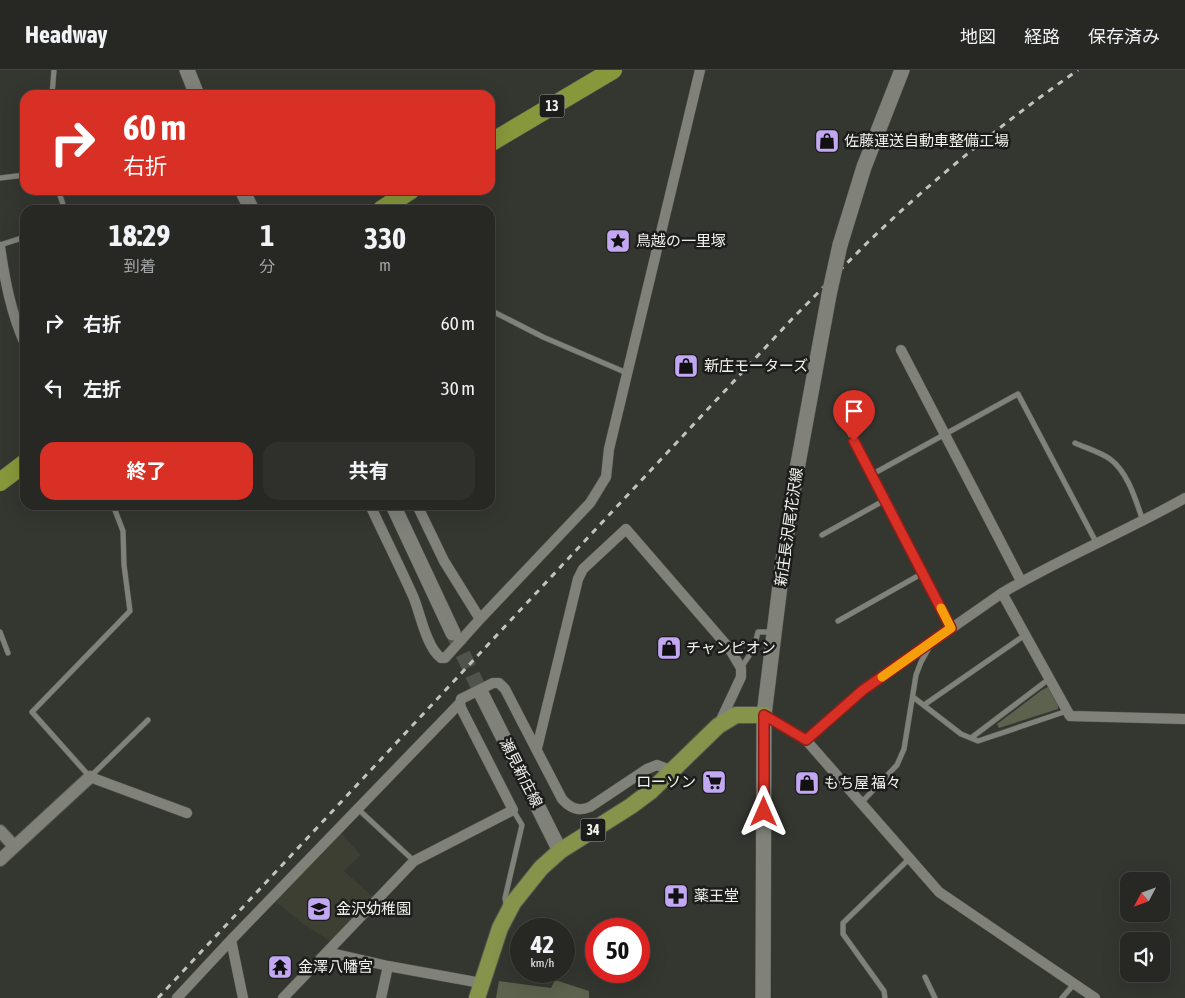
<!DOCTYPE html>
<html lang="ja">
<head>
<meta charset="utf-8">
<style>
	:root { --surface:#272824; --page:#2f302c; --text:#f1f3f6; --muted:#a4a6a6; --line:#434441; --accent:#d93025 }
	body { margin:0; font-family:"Asap Condensed","Noto Sans JP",sans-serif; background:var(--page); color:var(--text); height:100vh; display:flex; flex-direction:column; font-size:19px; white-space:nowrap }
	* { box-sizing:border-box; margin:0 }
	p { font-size:16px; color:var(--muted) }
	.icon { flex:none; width:28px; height:28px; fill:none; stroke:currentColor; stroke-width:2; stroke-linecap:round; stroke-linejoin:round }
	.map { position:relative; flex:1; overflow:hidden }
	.panel { position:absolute; left:20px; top:135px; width:475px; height:305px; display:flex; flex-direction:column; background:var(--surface); border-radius:15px; box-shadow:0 5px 20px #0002,0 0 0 1px var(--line) }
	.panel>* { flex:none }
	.guide { position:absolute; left:20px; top:20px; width:475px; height:105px; border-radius:15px; box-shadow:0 5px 20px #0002,0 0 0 1px var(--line); background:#d93025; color:#fff; overflow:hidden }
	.needle { width:32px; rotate:229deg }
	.tools { position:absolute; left:1120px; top:802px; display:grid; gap:10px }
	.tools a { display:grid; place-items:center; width:50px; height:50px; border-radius:10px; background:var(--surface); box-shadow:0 5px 20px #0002,0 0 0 1px var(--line); font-size:25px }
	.speed { position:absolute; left:510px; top:848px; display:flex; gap:10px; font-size:25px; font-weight:700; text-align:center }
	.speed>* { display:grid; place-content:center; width:65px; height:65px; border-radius:50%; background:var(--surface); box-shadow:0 5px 20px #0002,0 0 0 1px var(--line); line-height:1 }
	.speed small { font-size:12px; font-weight:400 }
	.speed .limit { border:8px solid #d22; background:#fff; color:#111 }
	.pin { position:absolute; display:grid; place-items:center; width:42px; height:42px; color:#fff; margin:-51px -21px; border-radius:50% 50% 50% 0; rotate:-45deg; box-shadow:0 0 5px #0007 }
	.pin .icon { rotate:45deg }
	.me { position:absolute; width:55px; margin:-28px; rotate:0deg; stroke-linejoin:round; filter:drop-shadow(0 0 4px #0008) }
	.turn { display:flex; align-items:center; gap:18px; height:105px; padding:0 20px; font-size:22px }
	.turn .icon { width:65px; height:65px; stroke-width:2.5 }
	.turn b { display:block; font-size:35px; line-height:42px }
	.eta { display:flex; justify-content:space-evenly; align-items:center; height:85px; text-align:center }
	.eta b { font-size:30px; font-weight:700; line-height:35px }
	.primary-button { display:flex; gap:10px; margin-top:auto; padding:10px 20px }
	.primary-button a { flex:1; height:58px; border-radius:15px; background:var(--accent); color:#fff; font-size:20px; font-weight:700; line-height:58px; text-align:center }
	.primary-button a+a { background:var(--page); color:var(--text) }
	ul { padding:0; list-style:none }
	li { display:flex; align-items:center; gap:15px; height:65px; padding:0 20px }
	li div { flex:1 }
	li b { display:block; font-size:19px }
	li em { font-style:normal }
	header { display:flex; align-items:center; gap:30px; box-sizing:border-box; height:70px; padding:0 25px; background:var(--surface); border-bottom:1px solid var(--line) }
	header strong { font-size:24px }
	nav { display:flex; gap:28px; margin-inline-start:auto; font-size:18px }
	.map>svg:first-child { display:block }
	.built { fill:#3c3f32 }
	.green { fill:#5c624d }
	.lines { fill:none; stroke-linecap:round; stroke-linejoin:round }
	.secondary-tunnel { stroke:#50524c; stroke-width:15; stroke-dasharray:15 8; stroke-linecap:butt }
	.service-casing { stroke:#53554f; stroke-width:6 }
	.minor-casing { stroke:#53554f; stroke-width:11 }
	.tertiary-casing { stroke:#53554f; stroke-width:14 }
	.secondary-casing { stroke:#53554f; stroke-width:16 }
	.primary-casing { stroke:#53554f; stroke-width:18 }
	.trunk-casing { stroke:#53554f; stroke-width:19 }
	.service { stroke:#80827a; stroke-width:5 }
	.minor { stroke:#80827a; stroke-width:10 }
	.tertiary { stroke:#80827a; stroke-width:12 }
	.secondary { stroke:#80827a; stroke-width:15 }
	.primary { stroke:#85934b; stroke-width:16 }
	.trunk { stroke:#86983b; stroke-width:18 }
	.rail { stroke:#c2c3be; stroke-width:3; stroke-dasharray:6 6; stroke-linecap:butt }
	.secondary-bridge-casing { stroke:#53554f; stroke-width:16; stroke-linecap:butt }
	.secondary-bridge { stroke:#80827a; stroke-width:15 }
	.route-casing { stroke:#8d1f18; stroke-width:12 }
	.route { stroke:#d93025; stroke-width:9 }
	.slow { stroke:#f59e0b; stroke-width:9 }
	.labels { text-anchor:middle; stroke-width:5; stroke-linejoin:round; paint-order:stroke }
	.shield { fill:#1c1d1a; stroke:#b1b2ae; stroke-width:1 }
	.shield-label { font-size:14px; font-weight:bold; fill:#f1f2ed }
	.poi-label { font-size:15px; fill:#f1f2ed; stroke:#1c1d1a; text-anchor:start }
	.street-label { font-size:15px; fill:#f1f2ed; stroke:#1c1d1a }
</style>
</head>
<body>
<header>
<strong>Headway</strong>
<nav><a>地図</a><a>経路</a><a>保存済み</a></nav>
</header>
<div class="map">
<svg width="1185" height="928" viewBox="0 0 1185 928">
	<rect width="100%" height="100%" fill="#343630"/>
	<!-- built -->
	<path class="built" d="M340 762 361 785 344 801 373 827 332 872 303 854 275 831Z"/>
	<!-- green -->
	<path class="green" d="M1048 617 1058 633V639L999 658 997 654 1042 620Z
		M555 910 589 921V928H496L499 911 551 918Z"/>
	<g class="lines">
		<!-- secondary-tunnel -->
		<path class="secondary-tunnel" d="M453 563 482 625"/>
		<defs>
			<path id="service" d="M52 25 54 0
				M0 108 25 105
				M58 120 65 140
				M0 175 25 167
				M490 240 543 267 627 303
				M845 354 951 558
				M1075 373C1086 378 1100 382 1110 389 1128 402 1136 431 1143 451
				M871 405 1018 324 1097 474
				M113 435 123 461 124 495 130 541 32 642 90 707 148 650
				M822 465 885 430
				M838 551 923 503
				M0 562 8 583
				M741 598 754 578 758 562H771
				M913 627 961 664 978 671 1067 641
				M924 635 1025 565
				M971 668 1049 609
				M861 733 897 695 904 679 916 605 921 592 930 576
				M358 739 414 791
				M506 835 505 828 522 755 513 740
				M925 907 935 928
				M885 928 884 921 843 864V853L909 789
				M1062 928 1075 913"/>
			<path id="minor" d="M0 177C5 211 11 243 25 274
				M901 280 1021 511
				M370 435C384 465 399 495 413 526 420 542 426 577 441 588H445L480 549 590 433 606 407 609 379 700 0
				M417 435 444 491 480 549
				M1002 523 1070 646 1185 649
				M764 645 806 670 939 822 1095 928
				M806 670 863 620 1002 523C1061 488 1125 462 1185 428
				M537 678 578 509 583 499 626 459 729 578 741 598V607L719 654
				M90 707 187 743
				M231 870 243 928
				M327 882 388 896 481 913
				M177 928 231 870 460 633 461 629 493 613H499L505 619 562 729C570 738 578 742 590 737L647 699 657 695 673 701
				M283 928 414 791 513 740 461 638 460 633
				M381 928 388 896"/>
			<path id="tertiary" d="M0 761 14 776
				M0 790 90 707"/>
			<path id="secondary" d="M187 0 197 25
				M242 120 252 140
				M840 175 864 97 902 0
				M393 435 453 563
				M482 625 560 781
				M763 928 764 645 784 483 795 410 829 225"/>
			<path id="primary" d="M477 928 500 858 513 833 541 798 560 781 631 736 651 721 718 656 736 645H764"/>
			<path id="trunk" d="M490 73 613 0
				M381 140 411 120
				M0 412 25 393"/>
		</defs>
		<!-- service casing -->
		<use href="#service" class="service-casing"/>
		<!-- minor casing -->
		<use href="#minor" class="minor-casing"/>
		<!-- tertiary casing -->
		<use href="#tertiary" class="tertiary-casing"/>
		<!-- secondary casing -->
		<use href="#secondary" class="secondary-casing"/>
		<!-- primary casing -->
		<use href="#primary" class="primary-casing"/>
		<!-- trunk casing -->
		<use href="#trunk" class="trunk-casing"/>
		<!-- service -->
		<use href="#service" class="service"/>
		<!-- minor -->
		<use href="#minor" class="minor"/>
		<!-- tertiary -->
		<use href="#tertiary" class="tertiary"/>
		<!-- secondary -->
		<use href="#secondary" class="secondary"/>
		<!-- primary -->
		<use href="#primary" class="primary"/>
		<!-- trunk -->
		<use href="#trunk" class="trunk"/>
		<!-- rail -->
		<path class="rail" d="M158 928 792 249C817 224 842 198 867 173 932 110 1004 52 1078 0"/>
		<defs>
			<path id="secondary-bridge" d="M829 225 840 175"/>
		</defs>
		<!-- secondary-bridge casing -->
		<use href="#secondary-bridge" class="secondary-bridge-casing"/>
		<!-- secondary-bridge -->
		<use href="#secondary-bridge" class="secondary-bridge"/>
	</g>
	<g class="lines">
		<defs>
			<path id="route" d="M764 742V645L806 670 863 620 951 558 854 371"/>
		</defs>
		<!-- route casing -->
		<use href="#route" class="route-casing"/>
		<!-- route -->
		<use href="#route" class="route"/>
		<!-- slow -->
		<path class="slow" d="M882 607 951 558 941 538"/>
	</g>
	<!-- icons -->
	<defs>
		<symbol id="shop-square" viewBox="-11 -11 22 22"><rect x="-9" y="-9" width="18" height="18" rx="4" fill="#c2a8f3" stroke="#1c1d1a"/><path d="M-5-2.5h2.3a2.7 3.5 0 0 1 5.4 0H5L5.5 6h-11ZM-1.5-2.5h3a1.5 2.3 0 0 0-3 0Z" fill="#111"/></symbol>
		<symbol id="sight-square" viewBox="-11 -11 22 22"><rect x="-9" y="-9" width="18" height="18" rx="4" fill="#c2a8f3" stroke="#1c1d1a"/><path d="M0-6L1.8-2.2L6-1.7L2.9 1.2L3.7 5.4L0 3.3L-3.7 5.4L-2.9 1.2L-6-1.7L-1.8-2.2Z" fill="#111"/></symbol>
		<symbol id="supermarket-square" viewBox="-11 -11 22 22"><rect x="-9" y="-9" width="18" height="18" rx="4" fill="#c2a8f3" stroke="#1c1d1a"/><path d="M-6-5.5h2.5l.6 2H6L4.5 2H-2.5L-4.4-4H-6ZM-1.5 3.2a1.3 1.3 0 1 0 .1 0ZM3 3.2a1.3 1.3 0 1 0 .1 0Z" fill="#111"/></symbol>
		<symbol id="pharmacy-square" viewBox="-11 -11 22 22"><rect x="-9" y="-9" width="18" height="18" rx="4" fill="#c2a8f3" stroke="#1c1d1a"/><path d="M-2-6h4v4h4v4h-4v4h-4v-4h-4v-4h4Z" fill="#111"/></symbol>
		<symbol id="school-square" viewBox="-11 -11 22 22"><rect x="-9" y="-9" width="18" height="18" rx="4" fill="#c2a8f3" stroke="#1c1d1a"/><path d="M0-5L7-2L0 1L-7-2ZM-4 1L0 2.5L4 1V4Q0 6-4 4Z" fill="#111"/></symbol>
		<symbol id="temple-square" viewBox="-11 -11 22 22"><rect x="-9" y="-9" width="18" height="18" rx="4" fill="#c2a8f3" stroke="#1c1d1a"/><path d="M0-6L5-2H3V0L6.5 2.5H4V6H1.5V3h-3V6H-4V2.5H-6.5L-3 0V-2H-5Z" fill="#111"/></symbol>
	</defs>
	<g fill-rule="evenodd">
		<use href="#shop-square" x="813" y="57" width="28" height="28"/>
		<use href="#sight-square" x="604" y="157" width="28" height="28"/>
		<use href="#shop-square" x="672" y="282" width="28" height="28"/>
		<use href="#shop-square" x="655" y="564" width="28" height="28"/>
		<use href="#supermarket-square" x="700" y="698" width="28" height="28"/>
		<use href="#shop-square" x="793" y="699" width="28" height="28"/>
		<use href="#pharmacy-square" x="662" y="812" width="28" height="28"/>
		<use href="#school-square" x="305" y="825" width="28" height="28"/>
		<use href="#temple-square" x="266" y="883" width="28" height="28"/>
	</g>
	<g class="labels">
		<!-- shield labels -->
		<g class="shield">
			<rect x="539.5" y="24.5" width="25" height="23" rx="4"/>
			<rect x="580.5" y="748.5" width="25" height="23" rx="4"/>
		</g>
		<g class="shield-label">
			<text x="552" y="41">13</text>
			<text x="593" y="765">34</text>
		</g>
		<!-- poi labels -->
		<g class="poi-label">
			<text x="844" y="76">佐藤運送自動車整備工場</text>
			<text x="636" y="176">鳥越の一里塚</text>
			<text x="704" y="301">新庄モーターズ</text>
			<text x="686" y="583">チャンピオン</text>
			<text x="696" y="717" text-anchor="end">ローソン</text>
			<text x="824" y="718">もち屋 福々</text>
			<text x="694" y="831">薬王堂</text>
			<text x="336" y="844">金沢幼稚園</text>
			<text x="298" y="902">金澤八幡宮</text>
		</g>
		<!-- street labels -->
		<g class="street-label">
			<text transform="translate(789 457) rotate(-82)" y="5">新庄長沢尾花沢線</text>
			<text transform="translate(521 703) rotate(63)" y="5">瀬見新庄線</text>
		</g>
	</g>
</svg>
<div class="tools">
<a><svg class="needle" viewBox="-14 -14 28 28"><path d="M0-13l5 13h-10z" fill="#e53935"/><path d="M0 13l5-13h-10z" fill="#a4a6a6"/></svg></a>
<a><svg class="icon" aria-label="sound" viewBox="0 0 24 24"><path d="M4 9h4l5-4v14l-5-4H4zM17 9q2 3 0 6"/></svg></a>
</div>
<div class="speed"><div>42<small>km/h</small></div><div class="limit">50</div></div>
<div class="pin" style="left:854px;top:371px;background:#d93025"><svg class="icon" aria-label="arrive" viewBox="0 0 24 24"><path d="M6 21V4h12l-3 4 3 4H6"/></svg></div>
<svg class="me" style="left:764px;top:742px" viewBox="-20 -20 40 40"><path d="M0-17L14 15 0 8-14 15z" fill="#d93025" stroke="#fff" stroke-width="4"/></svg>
<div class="guide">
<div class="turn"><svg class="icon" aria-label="right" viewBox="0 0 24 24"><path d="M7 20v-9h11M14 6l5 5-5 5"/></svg><div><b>60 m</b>右折</div></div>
</div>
<section class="panel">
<div class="eta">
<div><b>18:29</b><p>到着</p></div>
<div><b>1</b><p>分</p></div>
<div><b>330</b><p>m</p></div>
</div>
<ul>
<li><svg class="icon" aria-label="right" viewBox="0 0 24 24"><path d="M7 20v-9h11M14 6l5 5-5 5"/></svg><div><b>右折</b></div><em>60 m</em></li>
<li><svg class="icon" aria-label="left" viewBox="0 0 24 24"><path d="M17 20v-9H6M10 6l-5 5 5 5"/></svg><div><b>左折</b></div><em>30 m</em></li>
</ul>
<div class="primary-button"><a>終了</a><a>共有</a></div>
</section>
</div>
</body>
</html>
